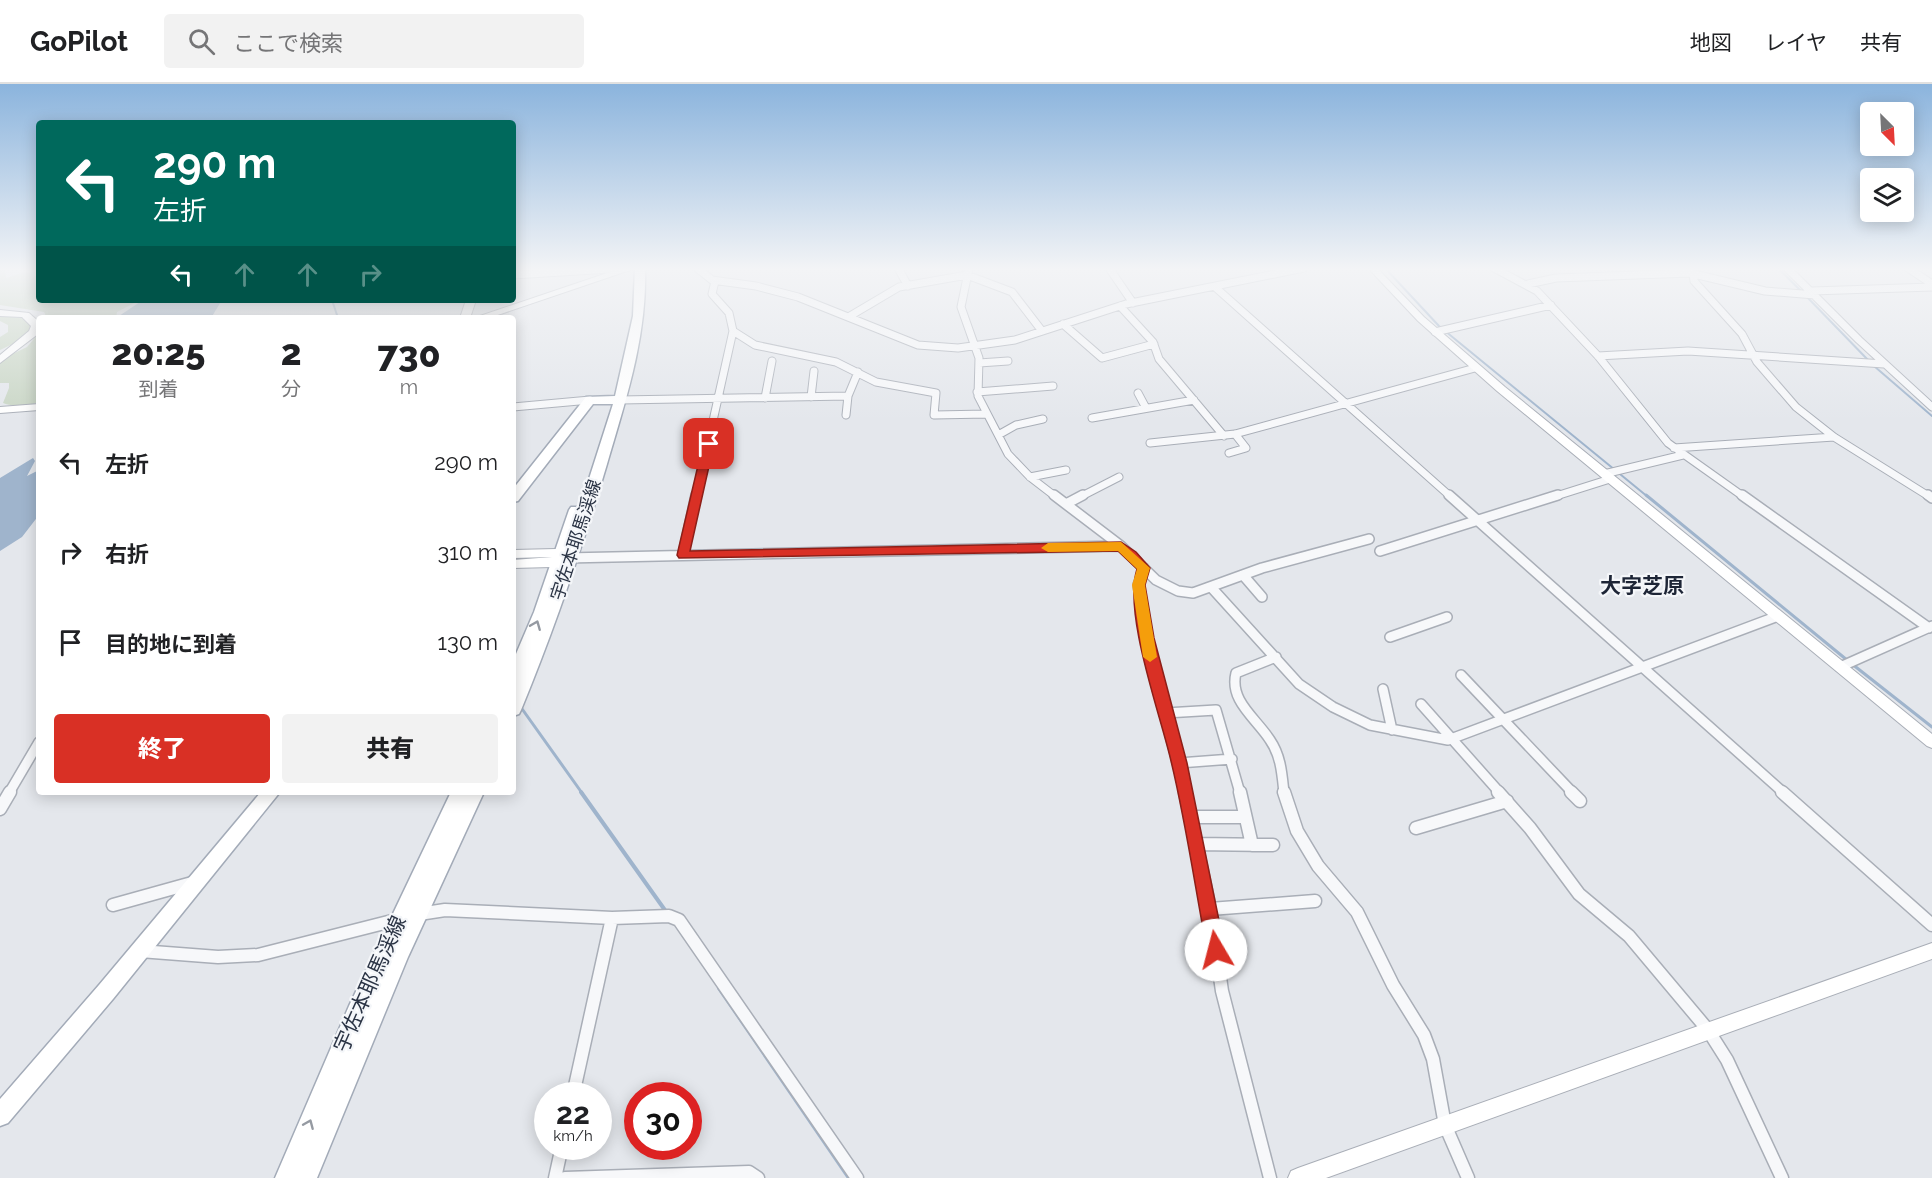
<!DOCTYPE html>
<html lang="ja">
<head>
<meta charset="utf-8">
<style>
	:root { --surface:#fff; --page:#f2f2f2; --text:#202124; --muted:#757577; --line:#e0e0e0; --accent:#d93025 }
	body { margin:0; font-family:Raleway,"Noto Sans JP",sans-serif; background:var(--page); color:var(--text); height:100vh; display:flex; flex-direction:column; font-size:22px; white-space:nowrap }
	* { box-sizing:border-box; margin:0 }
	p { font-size:20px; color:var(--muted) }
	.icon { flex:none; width:33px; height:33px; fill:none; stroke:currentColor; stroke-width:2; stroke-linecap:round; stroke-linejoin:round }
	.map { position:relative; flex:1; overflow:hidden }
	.side { position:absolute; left:36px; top:231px; width:480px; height:480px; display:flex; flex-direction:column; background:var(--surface); border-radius:6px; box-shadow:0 3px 15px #0003 }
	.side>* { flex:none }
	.banner { position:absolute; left:36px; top:36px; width:480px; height:183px; border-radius:6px; box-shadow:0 3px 15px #0003; background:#00695c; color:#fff; overflow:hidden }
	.needle { width:39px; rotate:156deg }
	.controls { position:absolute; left:1860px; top:18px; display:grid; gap:12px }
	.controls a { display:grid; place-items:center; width:54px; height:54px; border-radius:6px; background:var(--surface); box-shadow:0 3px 15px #0003; font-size:30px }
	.speed { position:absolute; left:534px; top:998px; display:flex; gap:12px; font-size:30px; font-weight:700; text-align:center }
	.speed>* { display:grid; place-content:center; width:78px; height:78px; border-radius:50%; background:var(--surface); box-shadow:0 3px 15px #0003; line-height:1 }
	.speed small { font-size:15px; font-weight:400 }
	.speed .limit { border:9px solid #d22; background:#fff; color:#111 }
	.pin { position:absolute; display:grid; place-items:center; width:51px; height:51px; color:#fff; margin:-26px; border-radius:12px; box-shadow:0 3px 9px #0006 }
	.me { position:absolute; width:66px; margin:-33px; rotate:352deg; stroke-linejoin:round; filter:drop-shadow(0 0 4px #0008) }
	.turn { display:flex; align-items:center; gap:21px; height:126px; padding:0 18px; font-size:27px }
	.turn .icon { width:78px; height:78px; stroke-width:2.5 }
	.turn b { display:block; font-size:42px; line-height:51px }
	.lanes { display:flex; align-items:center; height:57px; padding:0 18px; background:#0003; justify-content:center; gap:30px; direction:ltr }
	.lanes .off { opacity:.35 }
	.eta { display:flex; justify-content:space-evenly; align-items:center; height:102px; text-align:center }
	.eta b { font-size:36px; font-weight:800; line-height:42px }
	.button { display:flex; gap:12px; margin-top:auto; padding:12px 18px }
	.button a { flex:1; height:69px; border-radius:6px; background:var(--accent); color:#fff; font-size:24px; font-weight:800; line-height:69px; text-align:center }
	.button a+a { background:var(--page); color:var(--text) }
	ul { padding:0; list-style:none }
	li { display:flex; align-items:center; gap:18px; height:90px; padding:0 18px }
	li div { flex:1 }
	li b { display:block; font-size:22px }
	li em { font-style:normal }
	header { display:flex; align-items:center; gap:36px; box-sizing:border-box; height:84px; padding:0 30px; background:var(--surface); border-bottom:2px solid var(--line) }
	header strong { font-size:28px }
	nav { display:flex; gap:33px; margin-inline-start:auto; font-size:21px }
	.search { width:420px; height:54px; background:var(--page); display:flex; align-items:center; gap:15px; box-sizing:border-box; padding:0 21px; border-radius:6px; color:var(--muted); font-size:22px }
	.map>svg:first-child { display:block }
	.green { fill:#c9d6c5 }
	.water { fill:#9fb4cc }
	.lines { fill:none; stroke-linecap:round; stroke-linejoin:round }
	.stream-far2 { stroke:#9fb4cc; stroke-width:2 }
	.stream-far1 { stroke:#9fb4cc; stroke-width:3 }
	.stream { stroke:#9fb4cc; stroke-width:4 }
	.street-far2-casing { stroke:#a9aeb7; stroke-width:9 }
	.street-far1-casing { stroke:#a9aeb7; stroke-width:12 }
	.street-casing { stroke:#a9aeb7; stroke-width:15 }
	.secondary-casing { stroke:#a9aeb7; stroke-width:2 }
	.primary-casing { stroke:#a3abb8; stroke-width:3 }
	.street-far2 { stroke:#f7f8fa; stroke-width:7 }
	.street-far1 { stroke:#f7f8fa; stroke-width:9 }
	.street { stroke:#f7f8fa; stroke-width:12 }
	.secondary { fill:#fff; fill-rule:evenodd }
	.primary { fill:#fff; fill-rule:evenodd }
	.oneway { stroke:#959aa2 }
	.route { fill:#d93025; stroke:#8d1f18; stroke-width:1.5 }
	.slow { fill:#f59e0b }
	.labels { text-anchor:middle; stroke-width:4.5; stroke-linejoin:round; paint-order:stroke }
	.street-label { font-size:18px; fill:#2b3445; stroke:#f4f6f9 }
	.quarter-label { font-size:21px; font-weight:bold; fill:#1d2536; stroke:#f4f6f9 }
	.near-street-label { font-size:21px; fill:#2b3445; stroke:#f4f6f9 }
</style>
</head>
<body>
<header>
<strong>GoPilot</strong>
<div class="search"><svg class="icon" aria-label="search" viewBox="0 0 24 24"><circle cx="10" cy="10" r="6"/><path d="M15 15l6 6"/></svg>ここで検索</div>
<nav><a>地図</a><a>レイヤ</a><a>共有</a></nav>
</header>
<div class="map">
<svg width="1932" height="1094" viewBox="0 0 1932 1094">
	<rect width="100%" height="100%" fill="#e4e7ec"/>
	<!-- green -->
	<path class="green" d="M0 184H14L5 186 6 194 25 188 32 190 31 195 39 189V216H140L117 228 116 234H47L44 228 0 221Z
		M0 232 31 235V244L19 257 0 266V253L8 248V241L0 237Z
		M39 249V318C28 322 14 323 3 319L9 304V299H0V276L27 263Z"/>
	<!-- water -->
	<path class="water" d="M143 216H222L211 234H116Z
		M33 374 35 377 27 392 39 386V431L22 453 0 467V394Z"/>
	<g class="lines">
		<!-- stream-far2 -->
		<path class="stream-far2" d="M1385 184 1439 242 1648 413
			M1778 184 1802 208
			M1807 213 1869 277
			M332 216 338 234
			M1874 282 1932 332"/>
		<!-- stream-far1 -->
		<path class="stream-far1" d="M1646 411 1847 576
			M1852 580 1932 643
			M520 622 582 709"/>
		<!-- stream -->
		<path class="stream" d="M581 708 667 829
			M719 904 849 1094"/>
		<defs>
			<path id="street-far2" d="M697 184 712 196 756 202 798 213 918 261 958 264 1015 256 1126 220 1304 184
				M898 184 908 202
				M969 184 961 223 979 274 978 312 1008 370 1030 393 1056 413
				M1109 184 1133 219
				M1494 184 1537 207 1598 272 1668 359 1744 413
				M1687 184 1693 190 1694 197 1742 250 1757 278 1796 323 1834 353 1930 413
				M1787 184 1859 256 1932 323
				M1908 184 1932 200
				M513 191 626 184
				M1528 200 1556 194 1690 189 1765 207 1815 211
				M1215 203 1451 413
				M1812 207 1932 203
				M1120 222 1153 258 1159 275 1224 352
				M850 232 899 203 967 191 1012 208 1042 247
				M1063 240 1102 274 1154 260
				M733 247 755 261 836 278 876 298 936 309 934 331 987 330
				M1435 248 1551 221
				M1598 272 1688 267 1884 280
				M979 279 1008 277
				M977 308 1053 302
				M1138 309 1146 324
				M811 313 814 287
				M765 314 772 277
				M620 316 848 312
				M513 323 590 316
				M846 331 848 312 858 288
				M1092 334 1194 316
				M1000 350 1016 341 1043 335
				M1150 359 1235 350 1475 284
				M1674 364 1834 353
				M1229 369 1246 364 1235 350
				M1604 390 1683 371
				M1030 393 1066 386
				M696 413 733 247 729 229 712 210 715 197
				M1080 413 1119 393
				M1553 413 1610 395"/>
			<path id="street-far1" d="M1054 411 1121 462 1156 496 1178 507 1193 509 1262 484 1369 455
				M1449 411 1784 709
				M1742 411 1929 544
				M1928 411 1932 414
				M1066 420 1083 411
				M1380 467 1558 411
				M683 471 696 411
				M566 474 1121 462
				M1144 484 1138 501 1153 584 1185 709
				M1243 491 1262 513
				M1211 503 1299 600 1333 623 1370 641 1448 656 1778 532
				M1390 553 1447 533
				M1276 573 1236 589C1229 617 1256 634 1270 656 1281 672 1282 690 1284 709
				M1840 583 1932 542
				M1461 591 1573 709
				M1383 605 1392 646
				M1421 620 1500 709
				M1166 629 1216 626 1240 709
				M1179 679 1232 675
				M9 709 39 658"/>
			<path id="street" d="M1185 708 1210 825 1222 907 1270 1094
				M1240 708 1252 761
				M1284 708 1297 747 1318 782 1357 828 1393 901 1424 951 1433 975 1445 1041 1468 1094
				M1498 708 1530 744 1579 810 1629 852 1708 946 1727 976 1782 1094
				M1571 708 1580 717
				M1782 708 1932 841
				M0 725 10 708
				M1190 733H1245
				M1416 744 1507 717
				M1196 760 1273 761
				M113 821 192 799
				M1210 825 1315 817
				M419 830 445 826 612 834 669 832 679 836 857 1094
				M140 867 218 873 258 871 400 835
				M573 1011 612 834
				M555 1094 562 1062
				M565 1094 749 1088 758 1094"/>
			<path id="secondary" d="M622 184H636L489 234H474Z
				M1368 184H1377L1424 233 1505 303 1932 650V664L1927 662 1497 307 1418 237Z
				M466 216H476L470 234H460Z
				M0 226 29 229 39 238 38 250 0 279V271L29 247 31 242 22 233 0 232Z
				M39 320V326L0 329V323Z
				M556 465 560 466 567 474 552 483 513 484V476L552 473 513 474V466Z
				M1932 859V875L1326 1094H1288L1291 1087 1298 1084Z"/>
			<path id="primary" d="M635 184H645C647 253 626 315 607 380 582 464 554 546 521 626L519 630 513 632V607L516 600 513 601V577L534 528 569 426 571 423H580L613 320H593L518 417 513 418V405L586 313 615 312 633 232Z
				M261 708H280L113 915 8 1039 0 1042V1015L99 901Z
				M451 708H484L408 873 317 1094H275L349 922Z"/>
		</defs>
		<!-- street-far2 casing -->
		<use href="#street-far2" class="street-far2-casing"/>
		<!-- street-far1 casing -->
		<use href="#street-far1" class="street-far1-casing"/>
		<!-- street casing -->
		<use href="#street" class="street-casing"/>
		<!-- secondary casing -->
		<use href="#secondary" class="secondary-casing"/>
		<!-- primary casing -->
		<use href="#primary" class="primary-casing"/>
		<!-- street-far2 -->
		<use href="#street-far2" class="street-far2"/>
		<!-- street-far1 -->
		<use href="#street-far1" class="street-far1"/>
		<!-- street -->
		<use href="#street" class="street"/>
		<!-- secondary -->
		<use href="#secondary" class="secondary"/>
		<!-- primary -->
		<use href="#primary" class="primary"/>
	</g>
	<!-- one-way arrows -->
	<defs><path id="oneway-chevron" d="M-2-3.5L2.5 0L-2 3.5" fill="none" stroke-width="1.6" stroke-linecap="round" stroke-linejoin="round" transform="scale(1.5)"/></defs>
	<g class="oneway">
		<use href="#oneway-chevron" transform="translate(536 541) rotate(-68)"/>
		<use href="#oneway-chevron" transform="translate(309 1040) rotate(-67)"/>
	</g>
	<!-- sky -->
	<linearGradient id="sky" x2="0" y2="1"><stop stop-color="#8bb4dd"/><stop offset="0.55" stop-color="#f3f4f6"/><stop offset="1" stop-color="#f3f4f6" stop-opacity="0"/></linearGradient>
	<rect width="1932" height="337" fill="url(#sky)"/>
	<!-- route -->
	<path class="route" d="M709 356 714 360 690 467 1121 458 1136 468 1150 484 1145 501 1154 554 1187 679 1225 866 1222 872 1216 874 1210 872 1207 866C1195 803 1186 739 1171 677 1160 629 1123 530 1137 485L1118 467 679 474 677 471 703 360Z"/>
	<!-- slow -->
	<path class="slow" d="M1121 458 1150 484 1145 501 1157 573 1150 578 1143 573 1132 501 1137 485 1118 467 1048 468 1041 464 1048 459Z"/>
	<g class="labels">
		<!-- street labels -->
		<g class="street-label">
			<text transform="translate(576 456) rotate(-72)" y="6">宇佐本耶馬渓線</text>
		</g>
		<!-- quarter labels -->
		<g class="quarter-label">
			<text x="1642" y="509">大字芝原</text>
		</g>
		<!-- near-street labels -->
		<g class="near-street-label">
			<text transform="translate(370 900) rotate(-66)" y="7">宇佐本耶馬渓線</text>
		</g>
	</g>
</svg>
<div class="controls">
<a><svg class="needle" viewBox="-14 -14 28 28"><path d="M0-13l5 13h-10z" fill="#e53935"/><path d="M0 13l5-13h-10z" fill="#757577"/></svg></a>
<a><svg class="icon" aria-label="layers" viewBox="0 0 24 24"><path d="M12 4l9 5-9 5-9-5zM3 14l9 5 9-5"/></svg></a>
</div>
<div class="speed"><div>22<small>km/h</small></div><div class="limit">30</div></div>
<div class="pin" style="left:709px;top:360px;background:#d93025"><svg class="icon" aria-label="arrive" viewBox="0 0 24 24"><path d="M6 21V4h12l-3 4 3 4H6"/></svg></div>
<svg class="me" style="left:1216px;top:866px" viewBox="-20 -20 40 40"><circle r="19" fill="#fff"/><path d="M0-13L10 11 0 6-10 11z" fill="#d93025"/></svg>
<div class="banner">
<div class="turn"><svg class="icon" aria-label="left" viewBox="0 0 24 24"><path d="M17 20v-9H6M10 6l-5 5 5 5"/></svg><div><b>290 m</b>左折</div></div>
<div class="lanes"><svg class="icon" aria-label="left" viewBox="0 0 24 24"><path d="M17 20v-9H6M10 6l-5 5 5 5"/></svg><svg class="icon off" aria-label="ahead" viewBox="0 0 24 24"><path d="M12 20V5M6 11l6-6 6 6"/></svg><svg class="icon off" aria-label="ahead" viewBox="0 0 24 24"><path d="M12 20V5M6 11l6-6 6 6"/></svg><svg class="icon off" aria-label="right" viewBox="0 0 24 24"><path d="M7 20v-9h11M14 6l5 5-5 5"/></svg></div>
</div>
<section class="side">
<div class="eta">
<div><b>20:25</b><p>到着</p></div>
<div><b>2</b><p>分</p></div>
<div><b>730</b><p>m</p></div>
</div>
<ul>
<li><svg class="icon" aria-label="left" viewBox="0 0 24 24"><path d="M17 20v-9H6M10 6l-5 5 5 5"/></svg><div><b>左折</b></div><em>290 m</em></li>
<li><svg class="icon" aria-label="right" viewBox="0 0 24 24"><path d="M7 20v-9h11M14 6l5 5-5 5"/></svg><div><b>右折</b></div><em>310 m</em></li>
<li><svg class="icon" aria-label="arrive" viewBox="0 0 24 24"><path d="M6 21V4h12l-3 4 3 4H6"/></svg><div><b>目的地に到着</b></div><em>130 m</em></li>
</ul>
<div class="button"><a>終了</a><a>共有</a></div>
</section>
</div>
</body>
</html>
